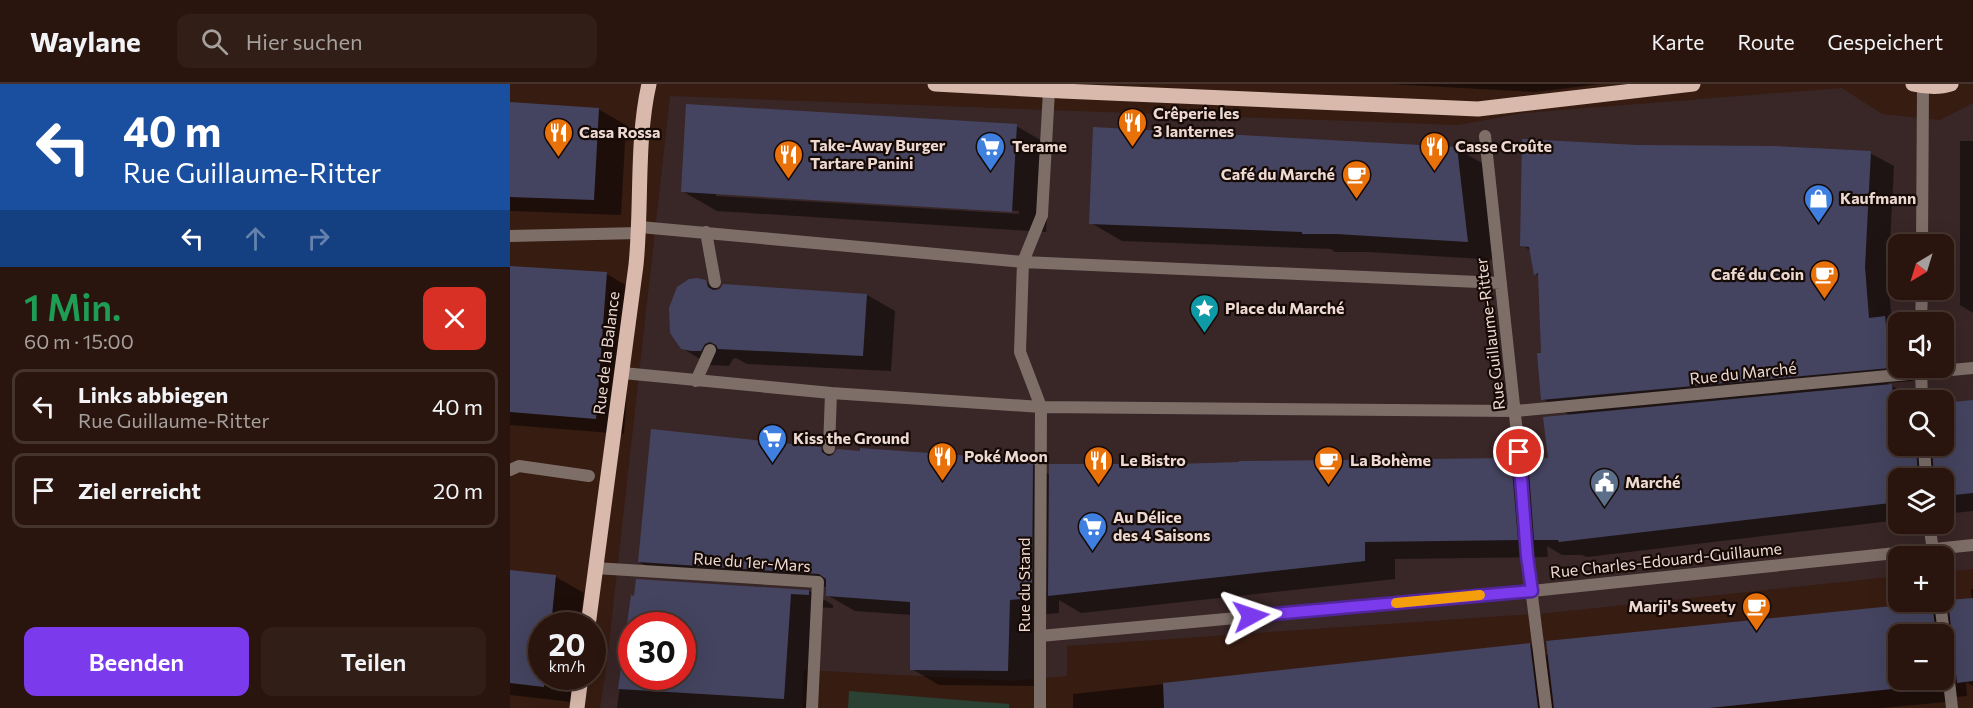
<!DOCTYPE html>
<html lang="de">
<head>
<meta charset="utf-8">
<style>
	:root { --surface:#29150d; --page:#311e16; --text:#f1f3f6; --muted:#a59f9d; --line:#45342e; --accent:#7c3aed }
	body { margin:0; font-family:Commissioner,sans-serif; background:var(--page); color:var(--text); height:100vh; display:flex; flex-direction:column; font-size:22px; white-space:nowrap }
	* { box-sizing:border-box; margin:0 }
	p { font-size:20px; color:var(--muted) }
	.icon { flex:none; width:33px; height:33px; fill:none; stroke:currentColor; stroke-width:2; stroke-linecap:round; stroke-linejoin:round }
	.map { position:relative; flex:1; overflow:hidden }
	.sheet { display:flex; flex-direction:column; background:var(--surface); width:510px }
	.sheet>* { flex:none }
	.guide { background:#1a4fa0; color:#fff; overflow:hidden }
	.needle { width:39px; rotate:218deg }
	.controls { position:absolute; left:1378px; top:150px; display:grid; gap:12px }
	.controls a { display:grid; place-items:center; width:66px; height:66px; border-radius:12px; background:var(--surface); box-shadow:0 6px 24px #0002,0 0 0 2px var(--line); font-size:30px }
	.speed { position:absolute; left:18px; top:528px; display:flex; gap:12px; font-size:30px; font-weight:700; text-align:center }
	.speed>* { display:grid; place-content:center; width:78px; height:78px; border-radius:50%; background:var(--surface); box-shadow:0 6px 24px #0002,0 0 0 2px var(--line); line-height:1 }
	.speed small { font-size:15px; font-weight:400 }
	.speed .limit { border:9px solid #d22; background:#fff; color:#111 }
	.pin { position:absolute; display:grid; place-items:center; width:51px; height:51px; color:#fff; margin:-26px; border:3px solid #fff; border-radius:50%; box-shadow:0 2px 6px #0007 }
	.me { position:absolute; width:66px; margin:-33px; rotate:85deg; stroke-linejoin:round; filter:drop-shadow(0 0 4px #0008) }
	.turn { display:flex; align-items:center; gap:21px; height:126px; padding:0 24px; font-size:27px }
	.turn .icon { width:78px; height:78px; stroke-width:2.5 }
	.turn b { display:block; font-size:42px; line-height:51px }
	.lanes { display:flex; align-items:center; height:57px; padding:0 24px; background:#0003; justify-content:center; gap:30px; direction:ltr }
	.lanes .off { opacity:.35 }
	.round { display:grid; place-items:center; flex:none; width:63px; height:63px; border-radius:12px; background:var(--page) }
	.head { display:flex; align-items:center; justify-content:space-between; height:102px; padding:0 24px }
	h1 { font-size:36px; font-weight:600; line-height:45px; color:#1e9e55 }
	.primary-button { display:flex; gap:12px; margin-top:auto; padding:12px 24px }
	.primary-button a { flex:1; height:69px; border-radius:12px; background:var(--accent); color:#fff; font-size:24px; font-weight:600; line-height:69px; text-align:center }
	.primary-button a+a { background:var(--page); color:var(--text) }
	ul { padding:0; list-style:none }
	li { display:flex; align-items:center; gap:18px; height:75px; margin:0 12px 9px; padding:0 12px; border:3px solid var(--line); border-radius:12px }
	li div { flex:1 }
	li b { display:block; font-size:22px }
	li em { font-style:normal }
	header { display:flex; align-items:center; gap:36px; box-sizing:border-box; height:84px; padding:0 30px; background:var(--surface); border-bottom:2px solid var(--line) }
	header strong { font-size:28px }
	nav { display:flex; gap:33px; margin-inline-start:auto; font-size:21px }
	.search { width:420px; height:54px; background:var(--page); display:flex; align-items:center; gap:15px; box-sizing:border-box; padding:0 21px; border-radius:12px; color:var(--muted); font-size:22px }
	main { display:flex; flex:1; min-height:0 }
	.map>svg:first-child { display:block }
	.commercial { fill:#392627; fill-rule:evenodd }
	.green { fill:#2a4133 }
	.shadow { fill:#0007; fill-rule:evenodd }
	.building { fill:#454460; fill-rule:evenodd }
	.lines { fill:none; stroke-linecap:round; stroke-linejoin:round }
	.pedestrian { stroke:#7d6e68; stroke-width:12 }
	.minor { stroke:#7d6e68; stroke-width:12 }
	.primary { stroke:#d8b9ac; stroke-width:15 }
	.route-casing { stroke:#51269a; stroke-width:15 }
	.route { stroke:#7c3aed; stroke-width:10 }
	.slow { stroke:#f59e0b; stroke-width:10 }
	.labels { text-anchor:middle; stroke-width:4.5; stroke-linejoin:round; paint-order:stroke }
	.poi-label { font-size:16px; font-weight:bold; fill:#edd9d2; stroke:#160a06; text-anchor:start }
	.street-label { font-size:16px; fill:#edd9d2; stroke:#160a06 }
</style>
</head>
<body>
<header>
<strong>Waylane</strong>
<div class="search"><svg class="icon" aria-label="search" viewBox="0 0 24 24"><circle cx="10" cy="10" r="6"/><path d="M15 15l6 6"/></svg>Hier suchen</div>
<nav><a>Karte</a><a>Route</a><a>Gespeichert</a></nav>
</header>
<main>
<section class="sheet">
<div class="guide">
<div class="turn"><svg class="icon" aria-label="left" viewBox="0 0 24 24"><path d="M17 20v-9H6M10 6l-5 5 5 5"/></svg><div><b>40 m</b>Rue Guillaume-Ritter</div></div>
<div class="lanes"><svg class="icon" aria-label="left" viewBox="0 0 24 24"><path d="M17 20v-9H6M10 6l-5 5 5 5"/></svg><svg class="icon off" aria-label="ahead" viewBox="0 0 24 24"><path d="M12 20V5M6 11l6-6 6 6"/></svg><svg class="icon off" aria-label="right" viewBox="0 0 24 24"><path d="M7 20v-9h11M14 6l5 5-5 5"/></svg></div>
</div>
<div class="head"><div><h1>1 Min.</h1><p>60 m · 15:00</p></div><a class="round" style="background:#d93025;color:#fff"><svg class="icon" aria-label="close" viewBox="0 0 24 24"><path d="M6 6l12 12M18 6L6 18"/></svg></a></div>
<ul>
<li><svg class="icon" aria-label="left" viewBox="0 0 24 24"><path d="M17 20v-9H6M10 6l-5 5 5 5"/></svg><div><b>Links abbiegen</b><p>Rue Guillaume-Ritter</p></div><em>40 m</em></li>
<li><svg class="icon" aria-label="arrive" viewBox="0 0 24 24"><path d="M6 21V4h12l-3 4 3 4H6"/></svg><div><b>Ziel erreicht</b></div><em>20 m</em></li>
</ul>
<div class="primary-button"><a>Beenden</a><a>Teilen</a></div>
</section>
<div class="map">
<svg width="1463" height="624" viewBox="0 0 1463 624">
	<rect width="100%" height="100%" fill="#371c11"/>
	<!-- commercial -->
	<path class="commercial" d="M1332 4 1372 30 1430 36 1463 19V485L1434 488V472H1389V492L1039 529 557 562V592L504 597 294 586 292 624H90L97 578 160 12 948 41 1014 29ZM1389 160H1434V206H1389ZM1389 238H1434V284H1389ZM1389 316H1434V362H1389ZM1389 394H1434V440H1389ZM122 542H172V592H122Z"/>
	<!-- green -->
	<path class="green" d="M339 607 499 620V624H338Z"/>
	<!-- shadow -->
	<path class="shadow" d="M878 0H1090L1026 8Z
		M0 19 88 25 116 41 111 131 0 127Z
		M506 42 541 62 536 148 207 127 172 107ZM206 109 509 127V130L206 112Z
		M1450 57H1463V229L1450 221Z
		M1127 63 1360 69 1384 82 1378 198 1382 237 1389 242V284H1402L1403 297 1377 299 1407 316H1389V362H1434V320L1463 317V427L1434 430V394H1389V436L1077 473 1072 471H1052L1037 462 1038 473 885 475V495L571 529 549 516V529L527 531 525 602 429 601 402 585V531L345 527 317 511V503L156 493 129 478 310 364 324 372 519 378 540 391 666 382 1001 375 1020 387 1040 375 1061 332 1033 315 1029 192 1026 190 1021 167 1012 161Z
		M947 65 979 83 989 176 858 168H825L821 165 612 157 581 139Z
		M0 183 97 190 124 206 114 350 0 341Z
		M196 198 210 206 214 201 357 211 385 227 381 287 237 280 226 274 223 275 219 282 200 281 172 264Z
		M0 488 46 493 74 509 70 542H32V592H64L62 618 0 611Z
		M1461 505H1463V602L1456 598 1457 612 1436 614V618L1371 624H563V610L1019 560 1039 572 1422 519 1441 531 1462 515ZM1389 550H1434V596H1389Z
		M299 507 323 521V524L305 523 298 624H107L122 513ZM122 542H172V592H122Z"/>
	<!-- building -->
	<path class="building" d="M0 18 89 24 84 116 0 113Z
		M176 20 507 40 502 128 171 108Z
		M583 43 947 63 958 158 826 150H792V148L579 140Z
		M1012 55 1127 61 1263 62 1361 67 1355 183 1359 234 1375 232 1380 284 1031 316 1027 269H1031L1028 189 1024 191 1019 163 1010 162Z
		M0 182 97 188 86 335 0 328Z
		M187 194 196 196 198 203 203 206 210 205 213 200 357 210 353 272 208 265 206 261 200 258 195 260 191 267H181L171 265 160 249 159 224 167 203 179 195Z
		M1382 300 1384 324 1389 323V362H1406L1408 394H1389V418L1049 458 1048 456H1024L1018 374H1038L1033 333Z
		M1463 316V409L1434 412V394H1424L1422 362H1434V319Z
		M141 345 311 363 312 368 318 372 323 371 327 365 350 367V364L489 374 519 377 523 379 522 514 500 516 498 587 400 586V518L316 512V495L309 490 128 478Z
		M1001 374 1008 456 855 458V477L538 512 539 380H666L729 378V377Z
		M0 486 46 491 41 542H32V592H35L34 603 0 599Z
		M126 495 299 506V511L281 510 274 615 108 605 121 511 124 512ZM122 542H172V592H122Z
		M1463 514V597L1447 599 1438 516Z
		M1422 518 1426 550H1389V596H1430L1431 600 1199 624H1044L1036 557Z
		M1020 559 1028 624H654L653 599Z"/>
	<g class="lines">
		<!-- pedestrian -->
		<path class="pedestrian" d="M975 52 1009 368
			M130 143 513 178 991 199
			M196 148 205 198
			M1412 160 1413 3
			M1411 238 1412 206
			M1411 284 1412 316
			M113 289 321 309 531 323 1005 327 1463 284
			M186 297 200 266
			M1414 362 1416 394
			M319 364 321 309
			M0 386 9 382 79 392
			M1419 440 1423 466
			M530 552 531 323 510 268 513 178 532 131"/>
		<!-- minor -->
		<path class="minor" d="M532 131 539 7
			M0 152 129 149
			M1009 368 1017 472 1036 624
			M85 484 308 498 302 624
			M1430 518 1434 550
			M1434 553 1442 624
			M530 624V552L1022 507 1463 461"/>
		<!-- primary -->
		<path class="primary" d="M425 0 552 7 968 25 1183 0
			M1403 0C1416 3 1429 4 1441 0
			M78 542 126 181C132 122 126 57 139 0
			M67 624 71 592"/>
	</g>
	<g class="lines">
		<defs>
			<path id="route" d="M741 532 1022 507 1017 472 1009 368"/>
		</defs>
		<!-- route casing -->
		<use href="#route" class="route-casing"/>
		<!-- route -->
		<use href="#route" class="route"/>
		<!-- slow -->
		<path class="slow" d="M886 519 970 511"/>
	</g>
	<!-- icons -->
	<defs>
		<symbol id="restaurant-pin" viewBox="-11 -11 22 30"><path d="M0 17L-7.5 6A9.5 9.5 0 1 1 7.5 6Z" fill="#e8710a" stroke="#160a06"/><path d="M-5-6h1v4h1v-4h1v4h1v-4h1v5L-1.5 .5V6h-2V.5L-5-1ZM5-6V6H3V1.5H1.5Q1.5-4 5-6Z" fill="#fff"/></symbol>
		<symbol id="supermarket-pin" viewBox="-11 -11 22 30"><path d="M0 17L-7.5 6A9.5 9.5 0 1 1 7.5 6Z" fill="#3f7fe0" stroke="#160a06"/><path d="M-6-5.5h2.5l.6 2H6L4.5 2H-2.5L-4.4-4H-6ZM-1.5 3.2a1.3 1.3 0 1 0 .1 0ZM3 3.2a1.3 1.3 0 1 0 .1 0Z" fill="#fff"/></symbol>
		<symbol id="cafe-pin" viewBox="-11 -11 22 30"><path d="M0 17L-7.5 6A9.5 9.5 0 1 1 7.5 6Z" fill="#e8710a" stroke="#160a06"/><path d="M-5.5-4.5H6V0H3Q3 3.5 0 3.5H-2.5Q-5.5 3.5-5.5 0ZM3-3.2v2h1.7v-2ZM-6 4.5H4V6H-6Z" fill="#fff"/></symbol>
		<symbol id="shop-pin" viewBox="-11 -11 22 30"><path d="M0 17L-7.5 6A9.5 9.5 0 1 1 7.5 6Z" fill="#3f7fe0" stroke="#160a06"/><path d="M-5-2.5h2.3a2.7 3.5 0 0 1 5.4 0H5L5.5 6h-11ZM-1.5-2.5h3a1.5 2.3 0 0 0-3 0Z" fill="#fff"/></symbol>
		<symbol id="sight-pin" viewBox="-11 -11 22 30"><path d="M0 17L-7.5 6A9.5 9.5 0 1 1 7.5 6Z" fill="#0f9aa8" stroke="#160a06"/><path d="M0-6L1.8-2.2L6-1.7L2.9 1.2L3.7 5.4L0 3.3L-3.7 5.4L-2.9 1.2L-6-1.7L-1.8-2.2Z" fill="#fff"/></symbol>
		<symbol id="civic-pin" viewBox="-11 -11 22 30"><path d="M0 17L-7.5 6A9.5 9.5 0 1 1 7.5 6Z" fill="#5c6f8a" stroke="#160a06"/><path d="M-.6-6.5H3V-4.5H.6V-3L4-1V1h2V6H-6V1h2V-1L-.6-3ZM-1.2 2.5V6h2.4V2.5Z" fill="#fff"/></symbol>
	</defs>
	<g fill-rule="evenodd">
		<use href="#restaurant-pin" x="606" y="22" width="33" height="45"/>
		<use href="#restaurant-pin" x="32" y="32" width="33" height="45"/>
		<use href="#supermarket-pin" x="464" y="46" width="33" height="45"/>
		<use href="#restaurant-pin" x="908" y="46" width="33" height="45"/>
		<use href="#restaurant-pin" x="262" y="54" width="33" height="45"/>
		<use href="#cafe-pin" x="830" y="74" width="33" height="45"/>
		<use href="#shop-pin" x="1292" y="98" width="33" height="45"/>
		<use href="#cafe-pin" x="1298" y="174" width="33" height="45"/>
		<use href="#sight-pin" x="678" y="208" width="33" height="45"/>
		<use href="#supermarket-pin" x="246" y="338" width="33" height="45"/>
		<use href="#restaurant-pin" x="416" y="356" width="33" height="45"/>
		<use href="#restaurant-pin" x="572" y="360" width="33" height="45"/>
		<use href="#cafe-pin" x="802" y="360" width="33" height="45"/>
		<use href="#civic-pin" x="1078" y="382" width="33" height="45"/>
		<use href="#supermarket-pin" x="566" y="426" width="33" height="45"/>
		<use href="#cafe-pin" x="1230" y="506" width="33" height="45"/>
	</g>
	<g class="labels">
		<!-- poi labels -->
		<g class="poi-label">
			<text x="643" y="35">Crêperie les<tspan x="643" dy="18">3 lanternes</tspan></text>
			<text x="69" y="54">Casa Rossa</text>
			<text x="300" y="67">Take-Away Burger<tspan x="300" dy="18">Tartare Panini</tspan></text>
			<text x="502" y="68">Terame</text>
			<text x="945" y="68">Casse Croûte</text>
			<text x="825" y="96" text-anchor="end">Café du Marché</text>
			<text x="1330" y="120">Kaufmann</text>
			<text x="1294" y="196" text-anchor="end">Café du Coin</text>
			<text x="715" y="230">Place du Marché</text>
			<text x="283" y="360">Kiss the Ground</text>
			<text x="454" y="378">Poké Moon</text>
			<text x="610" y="382">Le Bistro</text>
			<text x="840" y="382">La Bohème</text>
			<text x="1115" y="404">Marché</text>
			<text x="603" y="439">Au Délice<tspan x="603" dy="18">des 4 Saisons</tspan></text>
			<text x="1226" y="528" text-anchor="end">Marji's Sweety</text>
		</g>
		<!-- street labels -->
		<g class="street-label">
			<text transform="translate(980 250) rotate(-97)" y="6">Rue Guillaume-Ritter</text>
			<text transform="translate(96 269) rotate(-83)" y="6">Rue de la Balance</text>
			<text transform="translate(1233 289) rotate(-6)" y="6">Rue du Marché</text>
			<text transform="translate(1156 476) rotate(-6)" y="6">Rue Charles-Edouard-Guillaume</text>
			<text transform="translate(242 478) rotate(4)" y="6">Rue du 1er-Mars</text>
			<text transform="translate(514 501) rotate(-90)" y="6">Rue du Stand</text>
		</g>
	</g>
</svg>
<div class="controls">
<a><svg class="needle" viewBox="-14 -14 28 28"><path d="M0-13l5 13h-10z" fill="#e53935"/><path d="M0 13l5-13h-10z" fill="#a59f9d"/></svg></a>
<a><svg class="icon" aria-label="sound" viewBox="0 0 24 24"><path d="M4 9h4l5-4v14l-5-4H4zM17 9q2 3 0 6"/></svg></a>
<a><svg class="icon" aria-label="search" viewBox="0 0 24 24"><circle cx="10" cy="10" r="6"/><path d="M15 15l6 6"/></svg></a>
<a><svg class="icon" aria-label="layers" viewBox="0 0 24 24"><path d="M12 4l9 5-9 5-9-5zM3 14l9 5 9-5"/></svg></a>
<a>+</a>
<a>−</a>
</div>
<div class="speed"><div>20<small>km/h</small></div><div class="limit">30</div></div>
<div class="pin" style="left:1009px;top:368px;background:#d93025"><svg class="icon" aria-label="arrive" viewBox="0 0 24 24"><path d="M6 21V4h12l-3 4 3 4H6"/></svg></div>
<svg class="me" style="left:741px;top:532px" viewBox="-20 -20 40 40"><path d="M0-17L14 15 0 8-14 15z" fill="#7c3aed" stroke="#fff" stroke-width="4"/></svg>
</div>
</main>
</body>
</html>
